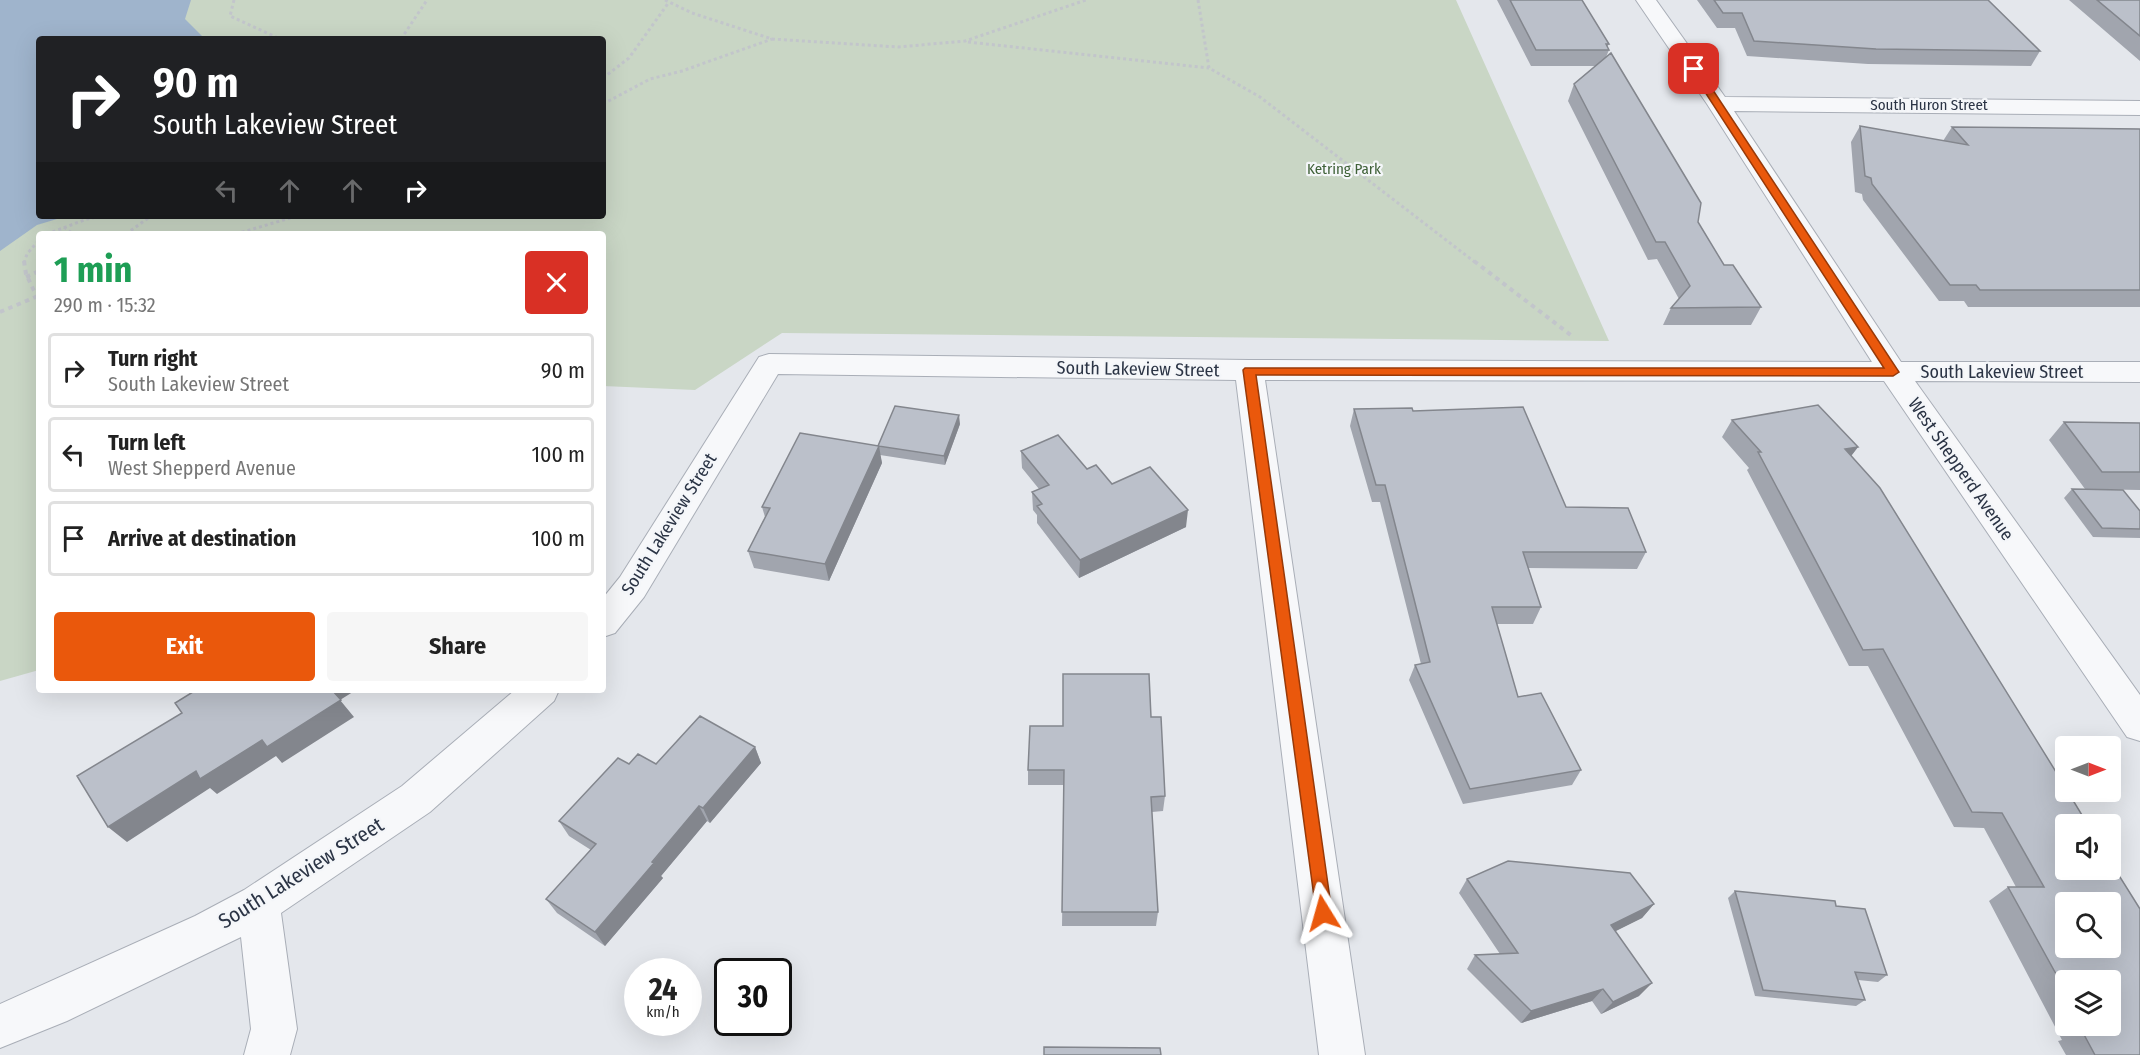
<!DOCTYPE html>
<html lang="en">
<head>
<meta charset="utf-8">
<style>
	:root { --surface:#fff; --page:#f6f6f6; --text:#222; --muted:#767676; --line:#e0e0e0; --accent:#ea580c }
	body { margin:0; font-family:"Fira Sans Condensed",sans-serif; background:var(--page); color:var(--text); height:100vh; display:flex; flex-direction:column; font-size:22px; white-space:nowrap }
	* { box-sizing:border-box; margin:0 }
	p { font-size:20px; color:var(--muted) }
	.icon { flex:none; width:33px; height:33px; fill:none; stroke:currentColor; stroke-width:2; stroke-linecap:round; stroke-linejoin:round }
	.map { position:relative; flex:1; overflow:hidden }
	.side { position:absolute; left:36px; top:231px; width:570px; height:462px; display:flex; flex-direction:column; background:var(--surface); border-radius:6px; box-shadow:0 6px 24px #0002 }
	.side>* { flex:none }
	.banner { position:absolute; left:36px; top:36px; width:570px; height:183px; border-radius:6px; box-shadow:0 6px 24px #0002; background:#202124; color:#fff; overflow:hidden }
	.needle { width:39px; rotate:90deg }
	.buttons { position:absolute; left:2055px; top:736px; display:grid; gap:12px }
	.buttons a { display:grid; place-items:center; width:66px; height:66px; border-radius:6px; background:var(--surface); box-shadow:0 6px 24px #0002; font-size:30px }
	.speed { position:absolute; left:624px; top:958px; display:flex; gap:12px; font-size:30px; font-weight:700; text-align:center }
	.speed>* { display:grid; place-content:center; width:78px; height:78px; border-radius:50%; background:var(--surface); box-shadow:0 6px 24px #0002; line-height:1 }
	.speed small { font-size:15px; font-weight:400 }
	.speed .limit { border:3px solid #111; border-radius:9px; background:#fff; color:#111 }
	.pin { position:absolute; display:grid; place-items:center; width:51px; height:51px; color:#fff; margin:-26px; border-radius:12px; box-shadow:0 3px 9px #0006 }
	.me { position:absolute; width:66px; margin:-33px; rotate:352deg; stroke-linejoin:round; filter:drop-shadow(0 0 4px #0008) }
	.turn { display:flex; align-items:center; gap:21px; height:126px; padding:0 18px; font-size:27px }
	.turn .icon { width:78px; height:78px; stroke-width:2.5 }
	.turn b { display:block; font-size:42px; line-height:51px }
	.lanes { display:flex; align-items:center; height:57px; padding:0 18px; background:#0003; justify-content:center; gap:30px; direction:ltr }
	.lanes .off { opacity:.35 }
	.round { display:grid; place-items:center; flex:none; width:63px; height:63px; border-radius:6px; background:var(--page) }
	.headline { display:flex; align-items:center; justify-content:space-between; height:102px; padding:0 18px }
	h1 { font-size:36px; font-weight:700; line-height:45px; color:#1e9e55 }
	.primary-button { display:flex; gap:12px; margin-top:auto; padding:12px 18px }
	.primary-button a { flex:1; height:69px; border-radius:6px; background:var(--accent); color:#fff; font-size:24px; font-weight:700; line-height:69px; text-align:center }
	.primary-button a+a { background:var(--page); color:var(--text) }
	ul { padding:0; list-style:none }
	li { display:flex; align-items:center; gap:18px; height:75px; margin:0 12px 9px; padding:0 6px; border:3px solid var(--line); border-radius:6px }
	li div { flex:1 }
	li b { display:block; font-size:22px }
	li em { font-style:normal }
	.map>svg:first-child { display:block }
	.green { fill:#c9d6c5; fill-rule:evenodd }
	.water { fill:#9fb4cc }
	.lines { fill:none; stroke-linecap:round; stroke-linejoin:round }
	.minor-casing { stroke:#a9aeb7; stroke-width:2 }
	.path-far1 { stroke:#c2c5cb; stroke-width:3; stroke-dasharray:3 3; stroke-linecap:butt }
	.path { stroke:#c2c5cb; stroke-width:4; stroke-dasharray:4.5 4.5; stroke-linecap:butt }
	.minor { fill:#f7f8fa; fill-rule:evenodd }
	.wall { fill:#a1a5ae; fill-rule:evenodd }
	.shaded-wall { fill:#83868d }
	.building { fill:#bbc0ca; stroke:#83868d; stroke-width:1.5; fill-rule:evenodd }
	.route { fill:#ea580c; stroke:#983908; stroke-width:1.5 }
	.labels { text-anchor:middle; stroke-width:4.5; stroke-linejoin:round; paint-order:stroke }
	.far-street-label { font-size:15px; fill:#2b3445; stroke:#f4f6f9 }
	.far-park-label { font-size:15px; fill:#3f6138; stroke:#f4f6f9 }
	.street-label { font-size:18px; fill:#2b3445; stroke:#f4f6f9 }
	.near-street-label { font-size:21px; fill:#2b3445; stroke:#f4f6f9 }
</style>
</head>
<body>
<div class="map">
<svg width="2140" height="1055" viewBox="0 0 2140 1055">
	<rect width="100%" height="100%" fill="#e4e7ec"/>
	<!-- green -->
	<path class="green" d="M0 0H1456L1609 341 782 333 695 390 603 386V234H39V670L0 681ZM39 39H603V216H39Z"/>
	<!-- water -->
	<path class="water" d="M0 0H191L185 19 205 39H39V216H67L37 225 0 251Z"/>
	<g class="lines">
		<defs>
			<path id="minor" d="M1636 0H1656L1725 97 2140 101V115L1734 111 1901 362H2140V382L1915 381 2140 695V741L2127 737 1884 381 1265 380 1365 1055H1319L1236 380 778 374 644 597 615 633 603 637V598L620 577 759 357 769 354 1249 360 1872 362 1707 104Z
				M515 690H559L554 701 430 812 281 913 297 1029 290 1055H244L251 1029 241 937 67 1021 0 1048V1004L195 916 244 890 402 786Z"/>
		</defs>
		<!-- minor casing -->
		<use href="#minor" class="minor-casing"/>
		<!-- path-far1 -->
		<path class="path-far1" d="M234 0 230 16 280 39
			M665 0 692 13 772 39 898 47 965 41 1086 0
			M1198 0 1209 68 1260 97 1476 263
			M401 39 427 0
			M968 42 1209 68
			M603 78 629 58 669 2
			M603 104 650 79 682 71 772 39
			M64 227 73 234
			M47 234 87 219 102 216
			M126 234 151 216
			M236 234 297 216
			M24 263 27 254 39 240"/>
		<!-- path -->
		<path class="path" d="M24 261 26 274 37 297
			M1474 261 1572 336
			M26 277 39 271
			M0 312 38 296"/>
		<!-- minor -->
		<use href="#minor" class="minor"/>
	</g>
	<!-- wall -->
	<path class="wall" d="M1497 0H1582L1609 44 1607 47 1609 50 1606 57 1698 222 1724 265 1761 307 1751 325H1663L1671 308 1679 299 1657 259 1648 260 1568 101 1574 84 1595 66H1531Z
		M1697 0H1988L2040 51 2031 66 1868 64 1747 56 1735 28H1717Z
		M2069 0H2140V61Z
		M1860 126 1943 141 1952 127 2140 129V307H1968L1964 301H1939L1863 200 1862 194 1855 192 1851 142Z
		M1354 409 1413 411 1566 507 1646 552 1637 569 1528 568 1541 607 1533 624H1497L1518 697 1581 770 1572 785 1463 804 1409 680 1415 665 1421 664 1380 502H1372L1350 426Z
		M1732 420 1858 447 1851 456 2140 1055H2066L2058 1041 2062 1040 1989 901 2008 887H2016L1984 828 1954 827 1868 666H1849L1747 470 1749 468 1722 437ZM2066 981 2110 1026H2066Z
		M2064 422 2140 423V490L2085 489 2049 440Z
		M960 424 945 465 880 455 882 463 829 581 754 568 748 551 765 517 762 507 878 446Z
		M1021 451 1087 469 1186 527 1079 578 1037 523V515L1033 510 1032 492 1039 489 1022 468Z
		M2072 489 2140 511V538L2093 537 2064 498Z
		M1151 717 1165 796 1163 811 1152 812 1158 912 1156 926H1062L1064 785H1028V770L1063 726Z
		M755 747 761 763 710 823 707 821 661 876 663 878 605 946 557 913 546 899 591 850 569 836 559 821 656 764Z
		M1467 879 1654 904 1642 918 1615 931 1639 996 1601 1014 1592 1001 1521 1023 1467 969 1475 955 1500 954 1459 893Z
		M1735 891 1836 906 1887 975 1878 982 1858 980 1865 1000 1856 1006 1755 996 1728 898Z"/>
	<!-- shaded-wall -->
	<path class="shaded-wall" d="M959 415 960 424 945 465 944 456Z
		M879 446 882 463 829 581 825 564Z
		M1858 447 1845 464V449Z
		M1188 510 1186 527 1079 578 1080 560Z
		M332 690H356L340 700 354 717 282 763 276 756 217 794 210 788 127 842 108 827 196 771 262 740Z
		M755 747 761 763 710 823 703 808Z
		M699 806 707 821 661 876 663 878 605 946 595 932Z
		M1654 904 1642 918 1600 939 1611 925Z
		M1652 983 1639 996 1601 1014 1613 1002Z
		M1603 989 1592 1001 1521 1023 1531 1011Z"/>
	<!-- building -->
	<path class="building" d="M1510 0H1582L1609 44H1606L1609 50H1536Z
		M1714 0H1988L2040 51 1876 49 1754 41 1742 13H1723Z
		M2097 0H2140V36Z
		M1611 53 1701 203 1698 222 1724 265H1733L1761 307 1671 308 1690 286 1665 242H1656L1574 84Z
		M1860 126 1968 145 1952 127 2140 129V290H1980L1976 285H1950L1872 184 1871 178 1865 176Z
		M1818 405 1858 447 1845 449 1880 488 2066 788V792H2068L2088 825H2066V870H2110V861L2140 909V1055H2095L2081 1029H2086L2084 1026H2110V981H2066V992L2008 887H2044L2002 813 1972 812 1883 649 1863 650 1758 452H1761L1732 420ZM2066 903H2110V948H2066Z
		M895 406 959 415 944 456 878 446Z
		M1523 407 1566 507 1628 508 1646 552H1523L1541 607H1492L1518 697 1541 693 1581 770 1470 789 1415 665 1430 662 1385 485H1376L1354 409 1412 408 1413 411Z
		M2064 422 2140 423V472H2102Z
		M800 433 879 446 825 564 748 551 770 508 762 507Z
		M1058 435 1087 469 1096 465 1112 484 1150 467 1188 510 1080 560 1037 506 1042 504 1032 492 1049 485 1021 451Z
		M2072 489 2123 490 2140 511V529L2102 528Z
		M1063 674H1149L1151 717H1161L1165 796 1151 797 1158 912H1062L1064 770H1028L1030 726H1063Z
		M196 690H332L341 700 267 747 262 740 200 779 196 771 108 827 77 776 182 713 175 703Z
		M700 716 755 747 703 808 699 806 652 862 654 863 595 932 546 899 596 844 559 821 618 758 629 764 638 754 656 764Z
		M1508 861 1630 873 1654 904 1611 925 1652 983 1613 1002 1603 989 1531 1011 1475 955 1518 953 1467 879Z
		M1735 891 1835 901 1836 906 1865 909 1887 975 1855 972 1865 1000 1763 990Z
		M1044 1047 1160 1048 1161 1055H1044Z"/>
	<!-- route -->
	<path class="route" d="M1691 67 1699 69 1899 372 1893 376 1256 375 1332 913 1329 919 1323 922 1317 919 1243 370 1245 368H1884L1690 69Z"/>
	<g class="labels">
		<!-- far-street labels -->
		<g class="far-street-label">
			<text x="1929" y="110">South Huron Street</text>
		</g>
		<!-- far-park labels -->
		<g class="far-park-label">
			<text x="1344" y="174">Ketring Park</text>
		</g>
		<!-- street labels -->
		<g class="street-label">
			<text transform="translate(1138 369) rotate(1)" y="6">South Lakeview Street</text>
			<text x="2002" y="378">South Lakeview Street</text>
			<text transform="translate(1961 469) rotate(55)" y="6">West Shepperd Avenue</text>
			<text transform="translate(669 524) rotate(-58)" y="6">South Lakeview Street</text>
		</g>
		<!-- near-street labels -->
		<g class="near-street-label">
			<text transform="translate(301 873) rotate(-32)" y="7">South Lakeview Street</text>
		</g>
	</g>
</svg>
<div class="buttons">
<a><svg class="needle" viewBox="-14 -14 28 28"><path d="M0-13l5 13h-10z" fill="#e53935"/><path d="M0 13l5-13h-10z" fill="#767676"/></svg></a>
<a><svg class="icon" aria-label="sound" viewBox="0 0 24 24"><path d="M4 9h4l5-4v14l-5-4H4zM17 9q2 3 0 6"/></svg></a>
<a><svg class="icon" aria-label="search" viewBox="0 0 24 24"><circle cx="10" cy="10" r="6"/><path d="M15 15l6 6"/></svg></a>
<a><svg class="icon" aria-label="layers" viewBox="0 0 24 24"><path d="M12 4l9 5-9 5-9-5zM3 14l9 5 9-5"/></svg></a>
</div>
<div class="speed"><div>24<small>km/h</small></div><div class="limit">30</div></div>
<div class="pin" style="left:1694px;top:69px;background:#d93025"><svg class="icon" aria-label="arrive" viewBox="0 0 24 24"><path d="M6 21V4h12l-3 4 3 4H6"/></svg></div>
<svg class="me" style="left:1323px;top:913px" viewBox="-20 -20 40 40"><path d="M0-17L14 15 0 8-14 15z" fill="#ea580c" stroke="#fff" stroke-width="4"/></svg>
<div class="banner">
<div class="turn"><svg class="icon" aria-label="right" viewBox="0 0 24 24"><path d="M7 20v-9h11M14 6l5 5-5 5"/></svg><div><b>90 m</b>South Lakeview Street</div></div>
<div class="lanes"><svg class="icon off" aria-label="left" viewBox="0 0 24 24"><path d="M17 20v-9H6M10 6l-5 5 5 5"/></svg><svg class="icon off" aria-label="ahead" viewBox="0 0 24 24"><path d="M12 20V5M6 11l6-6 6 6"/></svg><svg class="icon off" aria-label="ahead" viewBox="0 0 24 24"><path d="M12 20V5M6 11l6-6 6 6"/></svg><svg class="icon" aria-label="right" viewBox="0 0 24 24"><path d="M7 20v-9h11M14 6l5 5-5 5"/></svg></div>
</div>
<section class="side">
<div class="headline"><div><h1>1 min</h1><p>290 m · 15:32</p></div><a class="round" style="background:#d93025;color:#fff"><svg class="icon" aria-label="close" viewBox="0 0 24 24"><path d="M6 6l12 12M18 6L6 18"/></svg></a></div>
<ul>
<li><svg class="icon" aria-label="right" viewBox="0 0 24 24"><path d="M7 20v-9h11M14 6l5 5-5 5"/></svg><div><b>Turn right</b><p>South Lakeview Street</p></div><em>90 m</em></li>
<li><svg class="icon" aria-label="left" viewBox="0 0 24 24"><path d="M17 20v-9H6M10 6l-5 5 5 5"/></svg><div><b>Turn left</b><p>West Shepperd Avenue</p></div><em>100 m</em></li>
<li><svg class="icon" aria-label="arrive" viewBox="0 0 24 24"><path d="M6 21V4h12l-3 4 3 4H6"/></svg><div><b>Arrive at destination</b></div><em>100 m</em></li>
</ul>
<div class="primary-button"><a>Exit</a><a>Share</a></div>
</section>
</div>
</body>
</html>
